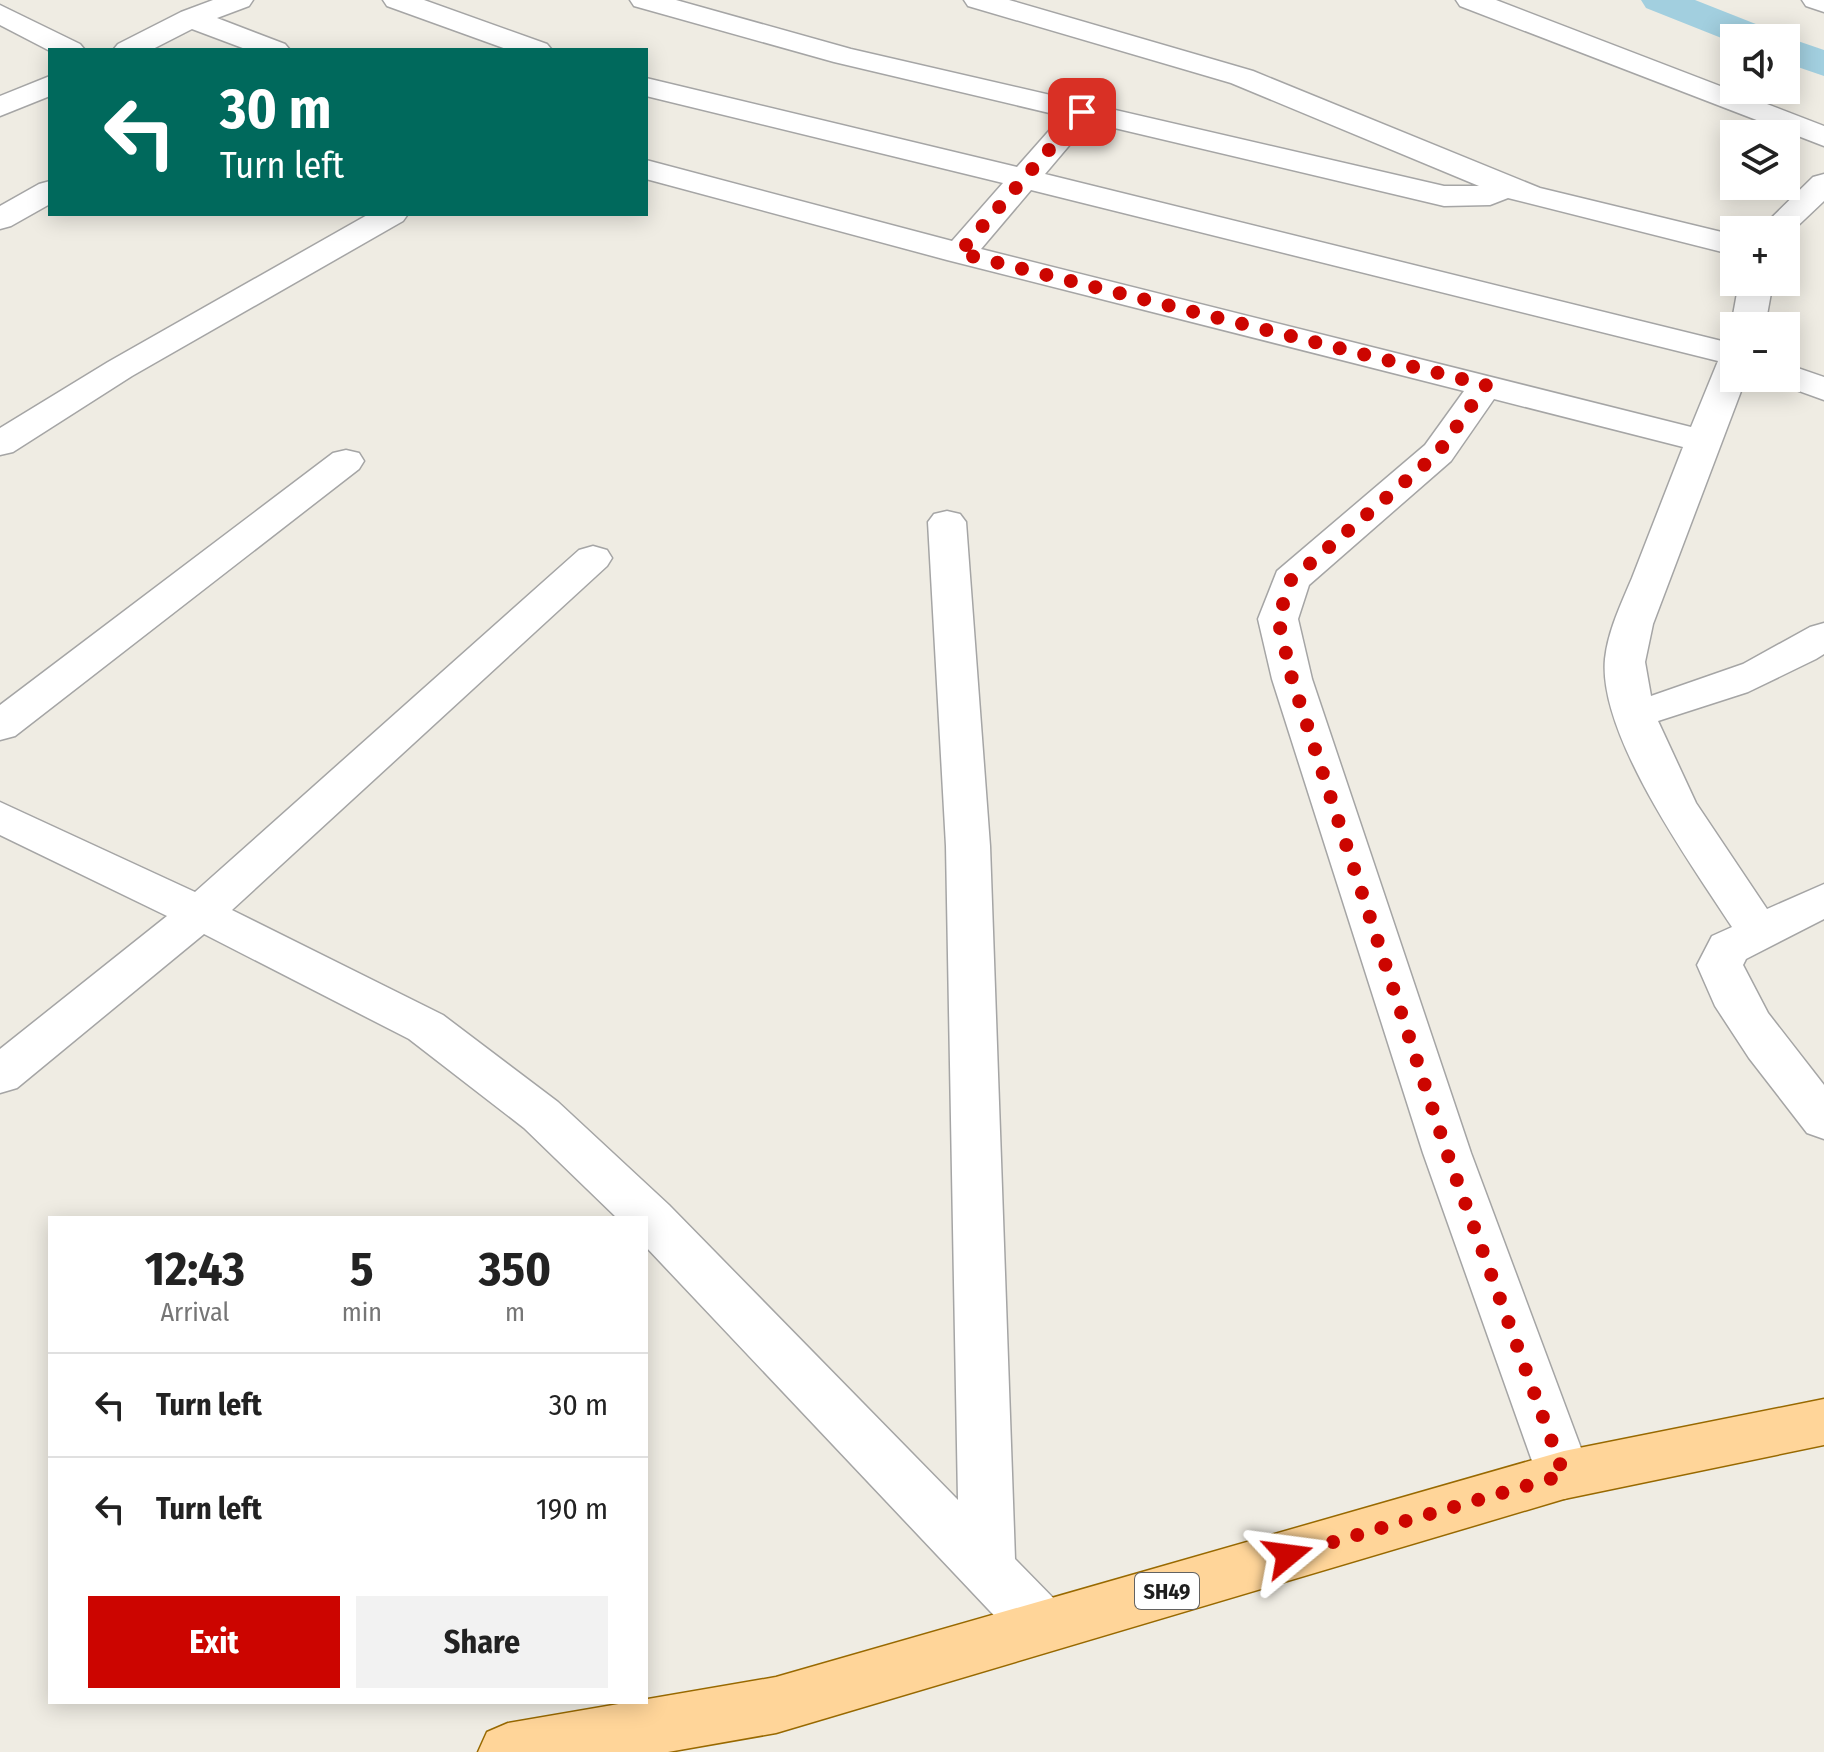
<!DOCTYPE html>
<html lang="en">
<head>
<meta charset="utf-8">
<style>
	:root { --surface:#fff; --page:#f2f2f2; --text:#222; --muted:#767676; --line:#e0e0e0; --accent:#cc0500 }
	body { margin:0; font-family:"Fira Sans Condensed",sans-serif; background:var(--page); color:var(--text); height:100vh; display:flex; flex-direction:column; font-size:30px; white-space:nowrap }
	* { box-sizing:border-box; margin:0 }
	p { font-size:26px; color:var(--muted) }
	.icon { flex:none; width:44px; height:44px; fill:none; stroke:currentColor; stroke-width:2; stroke-linecap:round; stroke-linejoin:round }
	.map { position:relative; flex:1; overflow:hidden }
	.details { position:absolute; left:48px; top:1216px; width:600px; height:488px; display:flex; flex-direction:column; background:var(--surface); border-radius:0px; box-shadow:0 4px 20px #0003 }
	.details>* { flex:none }
	.banner { position:absolute; left:48px; top:48px; width:600px; height:168px; border-radius:0px; box-shadow:0 4px 20px #0003; background:#00695c; color:#fff; overflow:hidden }
	.buttons { position:absolute; left:1720px; top:24px; display:grid; gap:16px }
	.buttons a { display:grid; place-items:center; width:80px; height:80px; border-radius:0px; background:var(--surface); box-shadow:0 4px 20px #0003; font-size:40px }
	.pin { position:absolute; display:grid; place-items:center; width:68px; height:68px; color:#fff; margin:-34px; border-radius:16px; box-shadow:0 4px 12px #0006 }
	.me { position:absolute; width:88px; margin:-44px; rotate:74deg; stroke-linejoin:round; filter:drop-shadow(0 0 6px #0008) }
	.turn { display:flex; align-items:center; gap:28px; height:168px; padding:0 40px; font-size:36px }
	.turn .icon { width:104px; height:104px; stroke-width:2.5 }
	.turn b { display:block; font-size:56px; line-height:68px }
	.eta { display:flex; justify-content:space-evenly; align-items:center; height:136px; text-align:center }
	.eta b { font-size:48px; font-weight:700; line-height:56px }
	.primary-button { display:flex; gap:16px; margin-top:auto; padding:16px 40px }
	.primary-button a { flex:1; height:92px; border-radius:0px; background:var(--accent); color:#fff; font-size:32px; font-weight:700; line-height:92px; text-align:center }
	.primary-button a+a { background:var(--page); color:var(--text) }
	ul { padding:0; list-style:none }
	li { display:flex; align-items:center; gap:24px; height:104px; padding:0 40px; border-top:2px solid var(--line) }
	li div { flex:1 }
	li b { display:block; font-size:30px }
	li em { font-style:normal }
	.map>svg:first-child { display:block }
	.lines { fill:none; stroke-linecap:round; stroke-linejoin:round }
	.canal { fill:#a2cfdf; fill-rule:evenodd }
	.street-casing { stroke:#a5a5a5; stroke-width:3 }
	.primary-casing { stroke:#986900; stroke-width:3 }
	.street { fill:#fff; fill-rule:evenodd }
	.primary { fill:#ffd599; fill-rule:evenodd }
	.route { stroke:#cc0500; stroke-width:14; stroke-dasharray:0 25.2 }
	.labels { text-anchor:middle; stroke-width:8; stroke-linejoin:round; paint-order:stroke }
	.shield { fill:#fff; stroke:#626262; stroke-width:2 }
	.shield-label { font-size:22px; font-weight:bold; fill:#1e1e1e }
</style>
</head>
<body>
<div class="map">
<svg width="1824" height="1752" viewBox="0 0 1824 1752">
	<rect width="100%" height="100%" fill="#efece3"/>
	<g class="lines">
		<!-- canal -->
		<path class="canal" d="M1641 0H1695L1771 30 1777 38H1734V43L1646 8Z
			M1786 37 1824 50V76L1786 63V38H1782Z"/>
		<defs>
			<path id="street" d="M213 0H253L249 6 217 18 285 44 290 50H248L192 29 151 50H113L118 44 181 12Z
				M383 0H424L547 44 552 50H509L387 6Z
				M630 0H676L851 49 1444 186H1479L1231 83 968 6 964 0H1009L1253 71 1540 188 1734 235V255L1508 198 1490 205 1444 206 1089 122 1045 174 1734 344V378H1746L1653 624 1645 662 1651 696 1743 664 1810 627 1824 623V654L1816 659 1748 692 1658 721 1696 803 1767 909 1824 884V919L1746 959 1743 965 1768 1013 1824 1085V1139L1807 1133 1749 1058 1715 1006 1697 965 1712 936 1732 927C1691 864 1598 735 1605 659 1608 631 1621 604 1632 578 1649 534 1666 491 1683 447L1494 399 1451 461 1309 585 1298 619 1312 679 1471 1153 1591 1475 1583 1492 1564 1499 1545 1492 1537 1475 1423 1153 1272 679 1258 619 1277 571 1425 445 1464 391 947 260 646 179V160L952 241 1003 183 646 96V78L1017 167 1062 116 834 62 634 6ZM1031 190 1718 361 1691 427 981 249Z
				M1456 0H1496L1824 126V146L1460 6Z
				M1802 0H1824V12L1806 6Z
				M0 5 80 44 85 50 50 51 0 25Z
				M50 76V96L0 116V96Z
				M1824 174V201L1786 237V230H1759L1813 177Z
				M50 181V204L11 226 0 229V206L39 184Z
				M369 214H408L403 221 132 376 13 452 0 455V428L108 362Z
				M1739 282H1773L1765 326H1734V330L1731 326Z
				M1786 364 1824 377V400L1774 382 1771 378H1786Z
				M346 450 359 453 364 461 359 469 15 736 0 740V705L333 453Z
				M947 511 960 514 966 522 990 846 1015 1559 1063 1608 1072 1627 1063 1646 1043 1653 1023 1646 646 1247V1218H617L524 1128 409 1039 204 934 17 1088 0 1093V1049L167 916 0 835V802L195 892 579 550 593 546 607 550 612 558 607 566 232 910 443 1015 558 1102 669 1205 958 1500 946 846 928 522 934 514Z"/>
			<path id="primary" d="M1824 1399V1445L1564 1499 776 1733 668 1752H478L487 1732 508 1723 776 1677 1564 1451Z"/>
		</defs>
		<!-- street casing -->
		<use href="#street" class="street-casing"/>
		<!-- primary casing -->
		<use href="#primary" class="primary-casing"/>
		<!-- street -->
		<use href="#street" class="street"/>
		<!-- primary -->
		<use href="#primary" class="primary"/>
	</g>
	<g class="lines">
		<!-- route -->
		<path class="route" d="M1082 112 959 253 1486 385 1438 453 1291 580 1278 619 1292 679 1447 1153 1564 1475 1288 1555"/>
	</g>
	<g class="labels">
		<!-- shield labels -->
		<rect class="shield" x="1135" y="1573" width="64" height="36" rx="6"/>
		<g class="shield-label">
			<text x="1167" y="1599">SH49</text>
		</g>
	</g>
</svg>
<div class="buttons">
<a><svg class="icon" aria-label="sound" viewBox="0 0 24 24"><path d="M4 9h4l5-4v14l-5-4H4zM17 9q2 3 0 6"/></svg></a>
<a><svg class="icon" aria-label="layers" viewBox="0 0 24 24"><path d="M12 4l9 5-9 5-9-5zM3 14l9 5 9-5"/></svg></a>
<a>+</a>
<a>−</a>
</div>
<div class="pin" style="left:1082px;top:112px;background:#d93025"><svg class="icon" aria-label="arrive" viewBox="0 0 24 24"><path d="M6 21V4h12l-3 4 3 4H6"/></svg></div>
<svg class="me" style="left:1288px;top:1555px" viewBox="-20 -20 40 40"><path d="M0-17L14 15 0 8-14 15z" fill="#cc0500" stroke="#fff" stroke-width="4"/></svg>
<div class="banner">
<div class="turn"><svg class="icon" aria-label="left" viewBox="0 0 24 24"><path d="M17 20v-9H6M10 6l-5 5 5 5"/></svg><div><b>30 m</b>Turn left</div></div>
</div>
<section class="details">
<div class="eta">
<div><b>12:43</b><p>Arrival</p></div>
<div><b>5</b><p>min</p></div>
<div><b>350</b><p>m</p></div>
</div>
<ul>
<li><svg class="icon" aria-label="left" viewBox="0 0 24 24"><path d="M17 20v-9H6M10 6l-5 5 5 5"/></svg><div><b>Turn left</b></div><em>30 m</em></li>
<li><svg class="icon" aria-label="left" viewBox="0 0 24 24"><path d="M17 20v-9H6M10 6l-5 5 5 5"/></svg><div><b>Turn left</b></div><em>190 m</em></li>
</ul>
<div class="primary-button"><a>Exit</a><a>Share</a></div>
</section>
</div>
</body>
</html>
